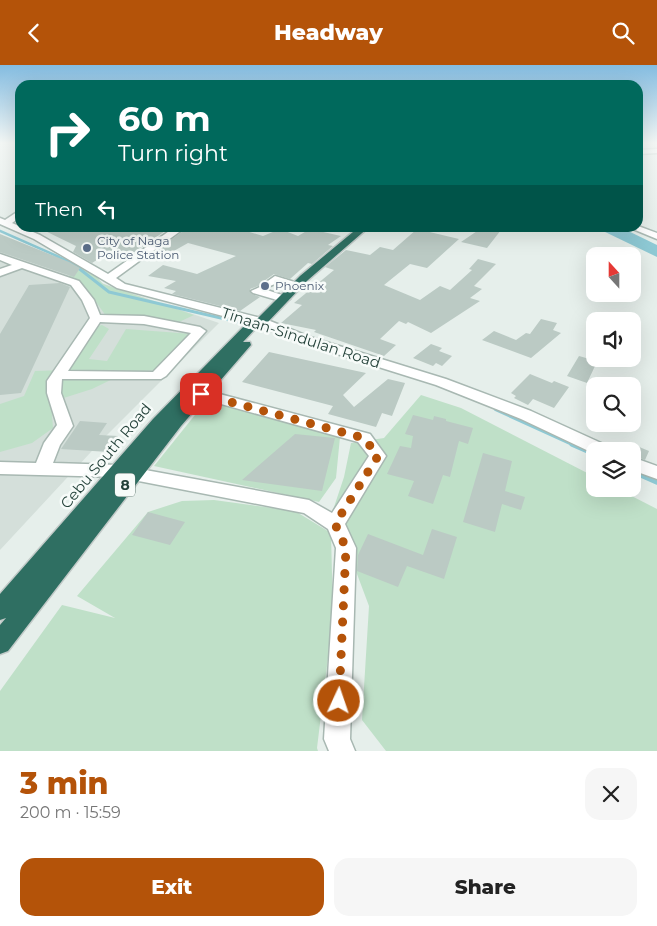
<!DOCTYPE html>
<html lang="en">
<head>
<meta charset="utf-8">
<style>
	:root { --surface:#fff; --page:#f6f6f6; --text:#222; --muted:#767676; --accent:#b45309 }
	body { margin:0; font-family:Montserrat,sans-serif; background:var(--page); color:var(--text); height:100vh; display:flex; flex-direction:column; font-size:19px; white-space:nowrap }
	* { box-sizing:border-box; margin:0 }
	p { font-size:16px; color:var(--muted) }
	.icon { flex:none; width:28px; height:28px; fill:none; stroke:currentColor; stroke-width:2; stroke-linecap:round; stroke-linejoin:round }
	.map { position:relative; height:686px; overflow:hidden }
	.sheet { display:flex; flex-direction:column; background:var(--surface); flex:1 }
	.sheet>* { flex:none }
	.banner { position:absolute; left:15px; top:15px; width:628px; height:152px; border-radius:15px; box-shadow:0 5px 20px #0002; background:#00695c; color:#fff; overflow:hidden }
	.needle { width:32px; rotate:339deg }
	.tools { position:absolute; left:586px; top:182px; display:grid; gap:10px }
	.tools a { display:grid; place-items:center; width:55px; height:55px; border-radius:10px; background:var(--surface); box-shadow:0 5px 20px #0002; font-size:25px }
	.pin { position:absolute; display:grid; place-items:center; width:42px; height:42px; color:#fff; margin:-21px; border-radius:10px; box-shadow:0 2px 8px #0006 }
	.me { position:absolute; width:55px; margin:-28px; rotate:3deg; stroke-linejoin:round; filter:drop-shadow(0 0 4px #0008) }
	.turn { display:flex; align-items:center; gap:18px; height:105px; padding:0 20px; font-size:22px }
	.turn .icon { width:65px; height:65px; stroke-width:2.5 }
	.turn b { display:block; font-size:35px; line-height:42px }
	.then { display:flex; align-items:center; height:48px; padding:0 20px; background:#0003; gap:10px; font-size:19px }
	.round { display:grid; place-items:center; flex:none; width:52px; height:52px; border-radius:15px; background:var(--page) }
	.overview { display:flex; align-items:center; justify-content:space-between; height:85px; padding:0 20px }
	h1 { font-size:30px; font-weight:800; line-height:38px; color:var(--accent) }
	.primary-button { display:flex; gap:10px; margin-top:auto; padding:10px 20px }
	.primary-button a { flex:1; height:58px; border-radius:15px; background:var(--accent); color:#fff; font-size:20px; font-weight:800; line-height:58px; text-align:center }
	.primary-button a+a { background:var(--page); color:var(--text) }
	header { display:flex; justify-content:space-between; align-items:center; height:65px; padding:0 20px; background:var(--accent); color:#fff; font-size:22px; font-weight:800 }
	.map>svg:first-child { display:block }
	.built { fill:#d4dfda }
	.green { fill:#bfe0c8 }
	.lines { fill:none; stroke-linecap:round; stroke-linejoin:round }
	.stream-far3 { stroke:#8ec9d4; stroke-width:2.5 }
	.stream-far2 { stroke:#8ec9d4; stroke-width:3 }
	.stream-far1 { stroke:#8ec9d4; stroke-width:4.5 }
	.stream { stroke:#8ec9d4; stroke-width:5.5 }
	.river { fill:#8ec9d4; fill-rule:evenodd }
	.building { fill:#bbcac4 }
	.minor-casing { stroke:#a8b8b2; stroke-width:3 }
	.highway-casing { stroke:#c2cac8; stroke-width:3 }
	.minor { fill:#fff; fill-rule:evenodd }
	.highway { fill:#2f6f62; fill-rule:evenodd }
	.route { stroke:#b45309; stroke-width:9; stroke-dasharray:0 16.2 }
	.service-dot { fill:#5c6f8a; stroke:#f7fbf9; stroke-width:2 }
	.labels { text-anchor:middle; stroke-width:5; stroke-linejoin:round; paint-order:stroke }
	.far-service-label { font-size:12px; fill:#4e5e75; stroke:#f7fbf9; text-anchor:start }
	.shield { fill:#f7fbf9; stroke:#637a73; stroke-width:1 }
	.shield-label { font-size:14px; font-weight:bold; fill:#24423a }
	.street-label { font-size:15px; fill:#24423a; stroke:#f7fbf9 }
</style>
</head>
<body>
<header><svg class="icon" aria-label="back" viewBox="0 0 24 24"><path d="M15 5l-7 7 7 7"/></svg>Headway<svg class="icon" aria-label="search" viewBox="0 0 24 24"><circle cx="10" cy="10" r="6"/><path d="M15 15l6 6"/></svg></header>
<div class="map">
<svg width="657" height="686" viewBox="0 0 657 686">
	<rect width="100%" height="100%" fill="#e6efeb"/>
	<!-- built -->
	<path class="built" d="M0 175 81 211 219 258 103 374 0 485Z"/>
	<!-- green -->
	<path class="green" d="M81 201 95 210 103 219 194 250 177 258 106 251 86 223 66 213Z
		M102 260 109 264 89 294 107 296 126 264 193 269 160 305 127 307 92 324 51 337 53 363 32 378 0 387V339L24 331 35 306 65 305 84 265Z
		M421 330 461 343 595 412V424H618L657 444V686H386L362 655 369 541 333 445 344 412 351 378 384 373Z
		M207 335 340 372 336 413 319 437 154 401Z
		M214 435 295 446 331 468 333 551 317 683 318 686H0V626L62 540 115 553 77 531 148 447 182 436Z"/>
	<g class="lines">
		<!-- stream-far3 -->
		<path class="stream-far3" d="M0 166 59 192"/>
		<!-- stream-far2 -->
		<path class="stream-far2" d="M56 191 72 198 109 227 272 265"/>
		<!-- stream-far1 -->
		<path class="stream-far1" d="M496 344 575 380"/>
		<!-- stream -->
		<path class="stream" d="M572 379 595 389
			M632 406 657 417"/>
		<!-- river -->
		<path class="river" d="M600 162H620L657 180V192L601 165Z"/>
	</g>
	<!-- building -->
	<path class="building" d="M37 162H171L121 196 100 193 92 198 73 187 76 181Z
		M213 162H233L263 171 280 164 298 171 310 164 341 171 328 180 333 181 312 199 308 198 290 214 274 209 264 216V219L250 224 252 229 260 232 240 246 172 229 176 226 164 223 176 216 148 211 163 200 197 209 236 191 188 178 156 196 146 193 186 164 204 167Z
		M483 162 501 165 487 183 461 177Z
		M417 164 459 174 427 203 410 199 384 220 420 235 440 221 450 225 472 205 469 204 478 194 496 199 474 221 482 224 470 233 480 236 431 268 408 257 406 259 399 256 380 274 396 280 384 291 314 267 316 265 281 258 302 240 294 238 334 205 325 202 346 185 370 190 380 182 393 185Z
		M0 169 69 197 80 203 74 212 0 187Z
		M60 218 70 222 21 328 0 330V269L29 220Z
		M541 254 557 258 553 265 561 268 531 293 482 275 494 266 516 275 526 268 530 269Z
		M431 279 442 283 439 286 452 291 442 301 436 298 433 301 413 293Z
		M269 287 366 308 343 330 354 342 388 314 405 318 392 351 382 348 376 362 328 349 333 341 242 317Z
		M579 291 593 295 590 300 595 301 587 318 567 311Z
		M530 309 552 318 554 316 569 322 554 343 533 334 528 340 514 333 516 331 511 328Z
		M413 350 433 355 434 351 446 354V356L473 363 468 379 459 376 450 412 443 410 433 439 408 431 414 416 387 409 400 381 411 383 413 371 405 369Z
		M80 356 107 358 99 370 118 371 109 387 61 384Z
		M295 369 335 373 322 426 242 415Z
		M632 379 649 386 645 395 632 390Z
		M483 388 512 396 505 426 525 432 521 445 502 439 495 467 463 457Z
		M148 447 185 457 170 480 132 470Z
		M432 464 457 472 444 514 407 501 398 522 357 506 358 490 368 469 423 490Z"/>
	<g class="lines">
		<defs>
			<path id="minor" d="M657 84V88L638 89V85Z
				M20 145V152L12 158 40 170 108 209 175 162H186L116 213 125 219 265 254 310 272 446 314 531 346 610 382 612 386H595V389L521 354 436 320 302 278 257 260 117 223 34 174 0 159V153L5 155Z
				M638 161 657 168V174L628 162H638Z
				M0 189 79 216 94 235 100 250 144 251 200 262 206 266 166 311 161 314H62L61 328 73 361 60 380 53 398 118 400 309 435 332 448 369 391 358 377 196 332 194 329 196 326 201 324 370 369 386 391 345 459 356 483 350 674 355 686H329L324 674 336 483 328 464 304 448 118 412 0 409V397L36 398 44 378 57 360 47 328V316L90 253 82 235 71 220 22 203 0 211V204L12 200 0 195ZM100 257 144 259 191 268 153 307 68 306Z
				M275 211 301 219 302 221 297 224 277 218 270 221 266 220 265 218Z
				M262 221 266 222 267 225 288 232 290 234 284 237 253 228 251 226Z
				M632 392 657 401V414L632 405Z"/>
			<path id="highway" d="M359 162H369L308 215 265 260 257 262 243 277H250L251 280 181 361 8 586 0 589V560L6 553 0 555V529L153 354 249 256 257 254 300 211Z"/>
		</defs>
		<!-- minor casing -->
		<use href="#minor" class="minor-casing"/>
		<!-- highway casing -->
		<use href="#highway" class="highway-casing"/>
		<!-- minor -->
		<use href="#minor" class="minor"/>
		<!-- highway -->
		<use href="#highway" class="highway"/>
	</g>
	<!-- sky -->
	<linearGradient id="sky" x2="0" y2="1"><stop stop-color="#84bce0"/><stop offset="0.45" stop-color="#f4f8f6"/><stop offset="1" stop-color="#f4f8f6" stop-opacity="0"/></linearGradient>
	<rect width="657" height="173" fill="url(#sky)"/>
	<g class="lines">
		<!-- route -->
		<path class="route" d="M201 329 364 373 378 391 335 459 346 483 339 636"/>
	</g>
	<!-- markers -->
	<g class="service-dot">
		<circle cx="87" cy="183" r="5"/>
		<circle cx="265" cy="221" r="5"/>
	</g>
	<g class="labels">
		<!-- far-service labels -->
		<g class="far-service-label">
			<text x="97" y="180">City of Naga<tspan x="97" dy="14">Police Station</tspan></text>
			<text x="275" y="225">Phoenix</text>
		</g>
		<!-- shield labels -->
		<rect class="shield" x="115" y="408.5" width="20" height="23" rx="4"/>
		<g class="shield-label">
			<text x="125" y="425">8</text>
		</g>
		<!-- street labels -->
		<g class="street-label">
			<text transform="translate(301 273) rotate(18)" y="5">Tinaan-Sindulan Road</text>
			<text transform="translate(106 391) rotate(-50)" y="5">Cebu South Road</text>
		</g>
	</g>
</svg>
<div class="tools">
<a><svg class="needle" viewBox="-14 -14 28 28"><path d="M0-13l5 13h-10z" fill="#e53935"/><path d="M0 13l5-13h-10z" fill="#767676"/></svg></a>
<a><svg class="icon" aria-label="sound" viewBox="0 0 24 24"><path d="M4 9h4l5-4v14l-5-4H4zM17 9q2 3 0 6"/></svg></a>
<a><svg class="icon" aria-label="search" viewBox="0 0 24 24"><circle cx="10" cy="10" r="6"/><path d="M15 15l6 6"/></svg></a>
<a><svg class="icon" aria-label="layers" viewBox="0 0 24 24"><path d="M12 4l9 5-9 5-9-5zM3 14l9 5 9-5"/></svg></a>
</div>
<div class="pin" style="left:201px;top:329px;background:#d93025"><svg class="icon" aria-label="arrive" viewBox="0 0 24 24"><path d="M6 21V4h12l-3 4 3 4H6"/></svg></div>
<svg class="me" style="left:339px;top:636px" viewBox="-20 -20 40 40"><circle r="17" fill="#b45309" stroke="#fff" stroke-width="3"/><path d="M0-11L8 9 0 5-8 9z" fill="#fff"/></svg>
<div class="banner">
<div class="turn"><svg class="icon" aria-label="right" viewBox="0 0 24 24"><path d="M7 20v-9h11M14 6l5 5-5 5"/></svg><div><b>60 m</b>Turn right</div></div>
<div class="then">Then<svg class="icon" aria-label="left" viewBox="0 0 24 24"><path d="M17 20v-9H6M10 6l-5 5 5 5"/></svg></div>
</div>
</div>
<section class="sheet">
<div class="overview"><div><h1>3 min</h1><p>200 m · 15:59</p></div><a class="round"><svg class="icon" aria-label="close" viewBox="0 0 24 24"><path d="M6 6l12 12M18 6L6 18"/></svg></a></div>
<div class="primary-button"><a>Exit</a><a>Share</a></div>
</section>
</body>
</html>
